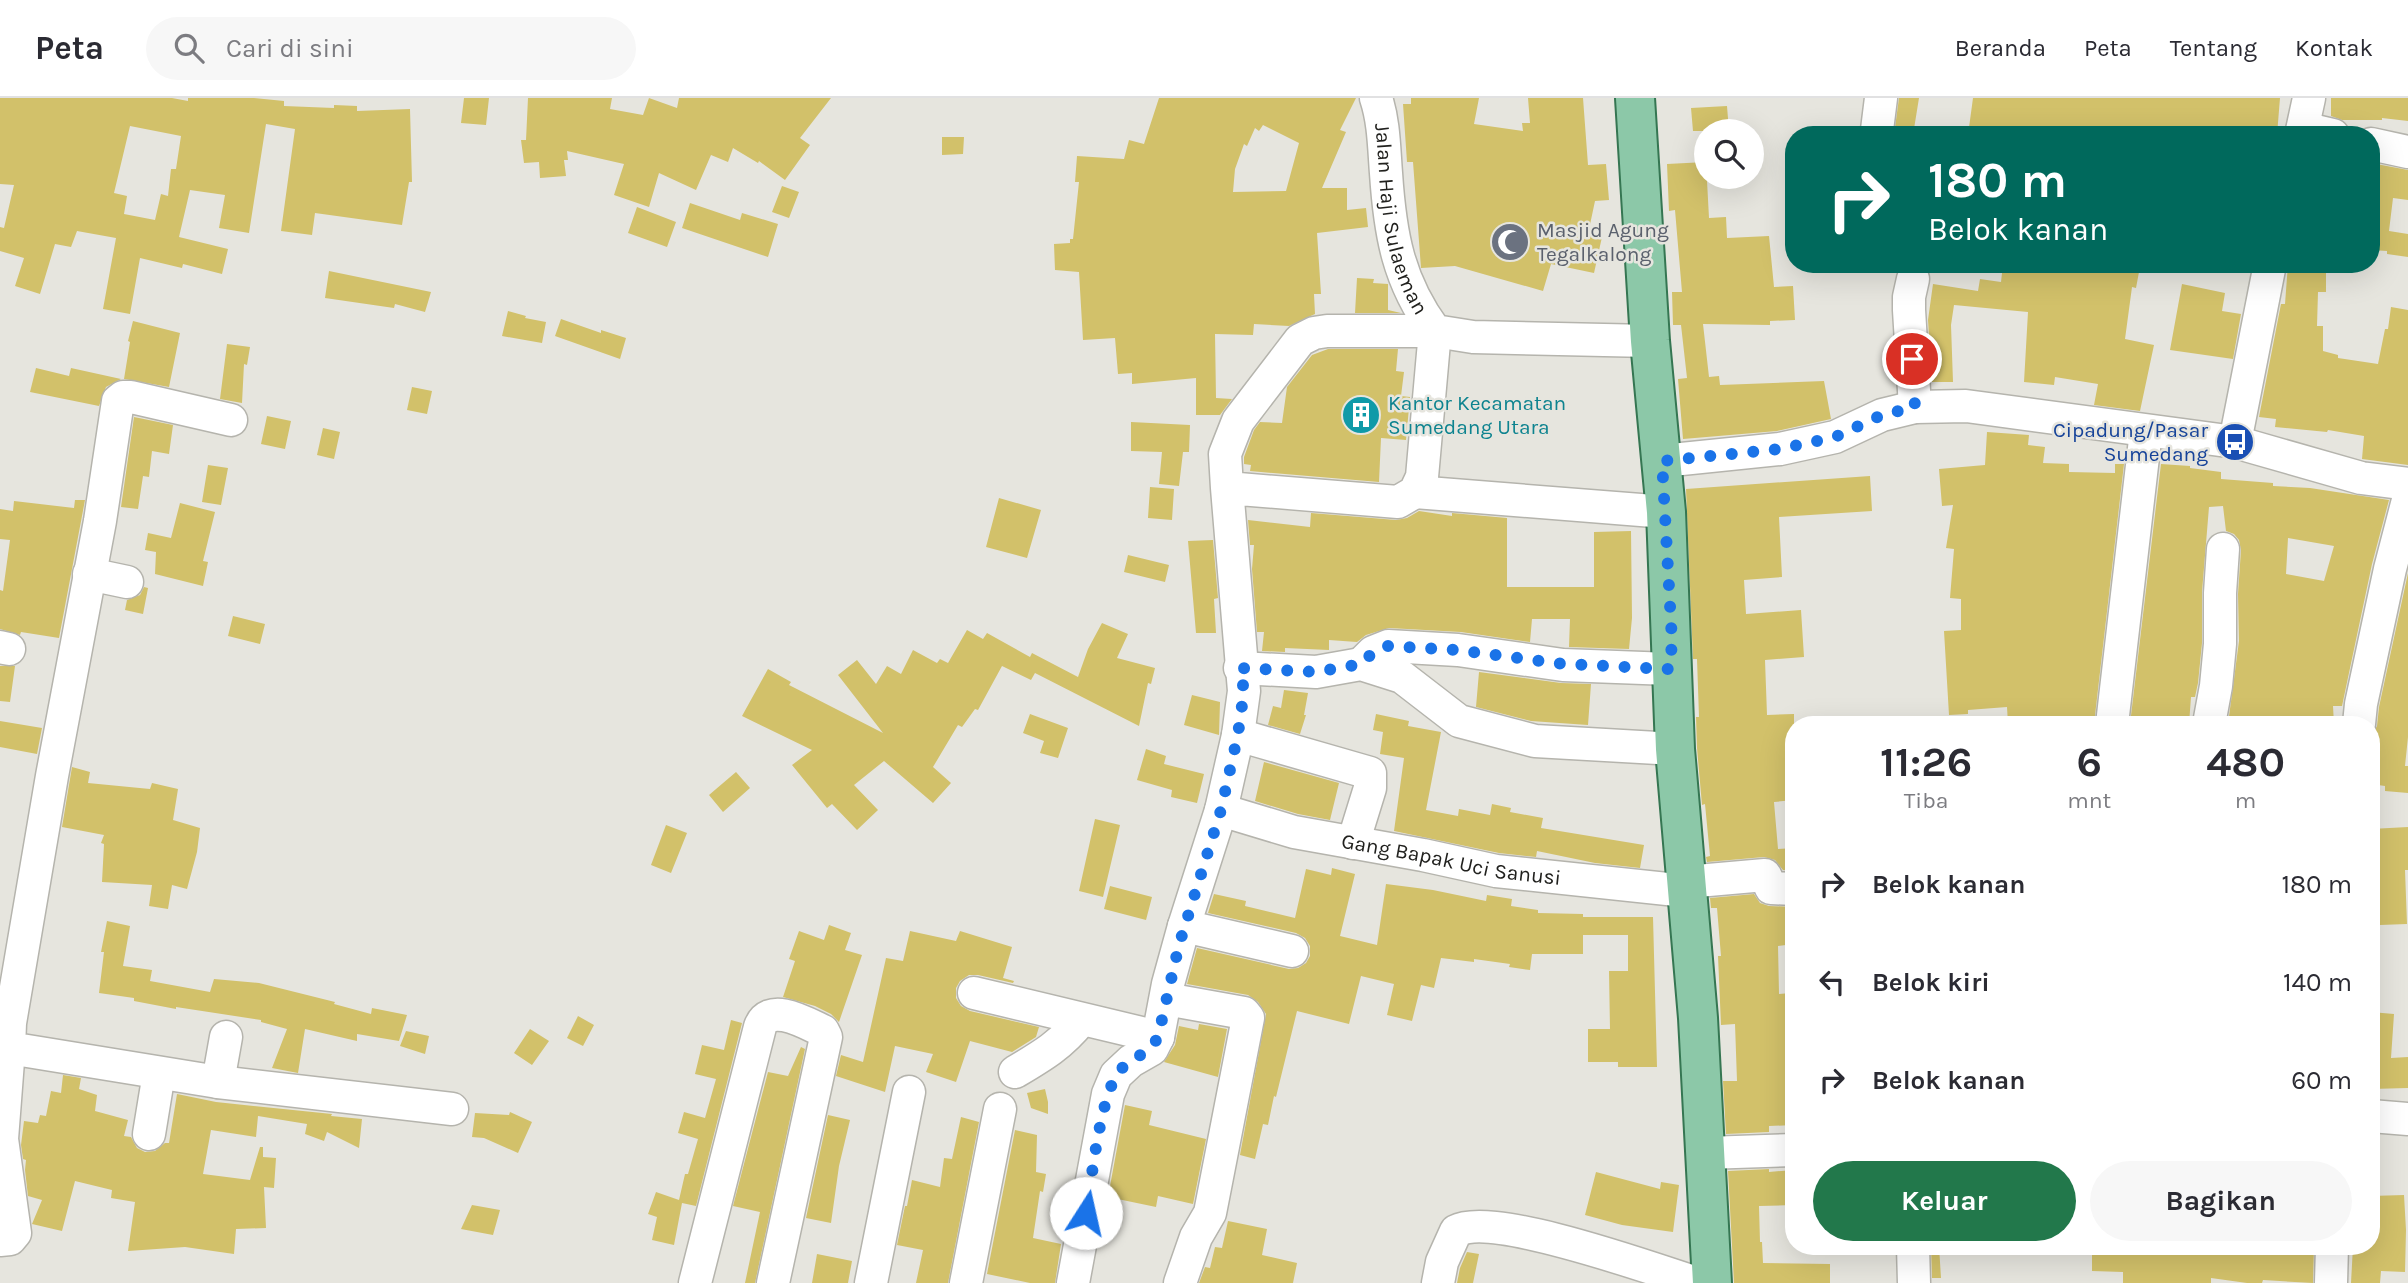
<!DOCTYPE html>
<html lang="id">
<head>
<meta charset="utf-8">
<style>
	:root { --surface:#fff; --page:#f7f7f7; --text:#2b2b33; --muted:#7c7c81; --line:#e1e1e2; --accent:#22784b }
	body { margin:0; font-family:Karla,sans-serif; background:var(--page); color:var(--text); height:100vh; display:flex; flex-direction:column; font-size:26px; white-space:nowrap }
	* { box-sizing:border-box; margin:0 }
	p { font-size:23px; color:var(--muted) }
	.icon { flex:none; width:38px; height:38px; fill:none; stroke:currentColor; stroke-width:2; stroke-linecap:round; stroke-linejoin:round }
	.map { position:relative; flex:1; overflow:hidden }
	.panel { position:absolute; left:1785px; top:618px; width:595px; height:539px; display:flex; flex-direction:column; background:var(--surface); border-radius:28px; box-shadow:0 7px 28px #0002 }
	.panel>* { flex:none }
	.hud { position:absolute; left:1785px; top:28px; width:595px; height:147px; border-radius:28px; box-shadow:0 7px 28px #0002; background:#00695c; color:#fff; overflow:hidden }
	.controls { position:absolute; left:1694px; top:21px; display:grid; gap:14px }
	.controls a { display:grid; place-items:center; width:70px; height:70px; border-radius:50%; background:var(--surface); box-shadow:0 7px 28px #0002; font-size:35px }
	.pin { position:absolute; display:grid; place-items:center; width:60px; height:60px; color:#fff; margin:-30px; border:4px solid #fff; border-radius:50%; box-shadow:0 2px 7px #0007 }
	.me { position:absolute; width:77px; margin:-38px; rotate:10deg; stroke-linejoin:round; filter:drop-shadow(0 0 5px #0008) }
	.turn { display:flex; align-items:center; gap:24px; height:147px; padding:0 28px; font-size:32px }
	.turn .icon { width:91px; height:91px; stroke-width:2.5 }
	.turn b { display:block; font-size:49px; line-height:60px }
	.eta { display:flex; justify-content:space-evenly; align-items:center; height:119px; text-align:center }
	.eta b { font-size:42px; font-weight:700; line-height:49px }
	.action { display:flex; gap:14px; margin-top:auto; padding:14px 28px }
	.action a { flex:1; height:80px; border-radius:42px; background:var(--accent); color:#fff; font-size:28px; font-weight:700; line-height:80px; text-align:center }
	.action a+a { background:var(--page); color:var(--text) }
	ul { padding:0; list-style:none }
	li { display:flex; align-items:center; gap:21px; height:98px; padding:0 28px }
	li div { flex:1 }
	li b { display:block; font-size:26px }
	li em { font-style:normal }
	header { display:flex; align-items:center; gap:42px; box-sizing:border-box; height:98px; padding:0 35px; background:var(--surface); border-bottom:2px solid var(--line) }
	header strong { font-size:33px }
	nav { display:flex; gap:38px; margin-inline-start:auto; font-size:24px }
	.search { width:490px; height:63px; background:var(--page); display:flex; align-items:center; gap:18px; box-sizing:border-box; padding:0 24px; border-radius:38px; color:var(--muted); font-size:26px }
	.map>svg:first-child { display:block }
	.building { fill:#d2c16a; fill-rule:evenodd }
	.lines { fill:none; stroke-linecap:round; stroke-linejoin:round }
	.minor-casing { stroke:#b5b4ad; stroke-width:35 }
	.major-casing { stroke:#357652; stroke-width:42 }
	.minor { stroke:#fff; stroke-width:32 }
	.major { stroke:#8cc8a8; stroke-width:38 }
	.route { stroke:#1a73e8; stroke-width:12; stroke-dasharray:0 21.6 }
	.labels { text-anchor:middle; stroke-width:5; stroke-linejoin:round; paint-order:stroke }
	.street-label { font-size:21px; fill:#21211e; stroke:#e6e5de }
	.worship-label { font-size:21px; fill:#5b616d; stroke:#e6e5de; text-anchor:start }
	.culture-label { font-size:21px; fill:#0d838f; stroke:#e6e5de; text-anchor:start }
	.transit-label { font-size:21px; fill:#164399; stroke:#e6e5de; text-anchor:end }
</style>
</head>
<body>
<header>
<strong>Peta</strong>
<div class="search"><svg class="icon" aria-label="search" viewBox="0 0 24 24"><circle cx="10" cy="10" r="6"/><path d="M15 15l6 6"/></svg>Cari di sini</div>
<nav><a>Beranda</a><a>Peta</a><a>Tentang</a><a>Kontak</a></nav>
</header>
<div class="map">
<svg width="2408" height="1185" viewBox="0 0 2408 1185">
	<rect width="100%" height="100%" fill="#e6e5de"/>
	<!-- building -->
	<path class="building" d="M0 0H172L188 3V0H254L284 3V8L334 10V7L357 8V13L410 11 412 84H409L402 127 315 115 312 137 281 133 295 31 266 26 249 135 219 130 225 97 190 92 179 139 228 151 222 176 183 166 182 170 140 160 130 216 103 211 116 140 77 133 71 149 55 146 40 196 15 188 24 160 0 153V129L4 130 14 87 0 86ZM130 28 181 38 176 71H171L168 98 161 96 155 122 124 116 127 98 114 95Z
		M464 0H489L486 27 461 25Z
		M528 0H612L610 11 643 17 649 0 677 10 679 0H831L800 40 810 47 785 82 759 63 758 65 733 50 728 64 711 57 696 92 659 75 649 109 614 97 624 66 567 53 568 62H564L566 78 540 80 539 64 524 65 521 42H526Z
		M1159 0H1356L1340 32 1346 34 1322 90H1347V112L1366 110 1368 129 1317 135 1321 196H1314L1315 216 1289 228 1254 226 1253 237 1215 236 1216 300 1232 301 1220 317H1196V280L1132 286V275L1118 276 1115 240 1083 242 1079 174 1055 172 1054 146 1070 145V141H1073L1079 84H1075L1077 58 1124 61 1129 42 1144 46ZM1263 27 1299 45 1286 93 1233 94 1235 71 1244 46 1247 48 1255 30 1259 33Z
		M1411 0H1479L1474 26 1523 33 1522 25H1530L1528 0H1583L1588 67 1606 66 1609 102 1595 103 1588 136 1602 139 1594 175 1551 166 1543 193 1455 168 1421 170 1413 64H1407L1403 6H1411Z
		M1899 0H1919L1913 37H1894Z
		M1973 0H2280L2277 37H1968Z
		M2331 0H2408V23L2382 20V22H2342L2331 18Z
		M1727 8 1729 33H1693L1691 10Z
		M942 39H964L963 56 942 57Z
		M1706 64 1709 120 1726 119 1727 140 1769 138 1774 189 1793 188 1795 222 1770 223V227L1703 226 1709 279 1719 278 1720 287 1824 283 1831 321 1777 333 1683 341 1678 281 1687 280 1681 227H1673L1672 194H1682L1675 112 1669 113 1667 66Z
		M2371 65 2408 72V102L2393 100 2389 133 2408 136V159L2387 156V153L2371 152Z
		M782 88 799 94 789 120 772 114Z
		M690 105 740 122 742 115 778 126 768 159 682 130Z
		M637 109 676 124 667 149 628 135Z
		M2003 166H2108L2139 174 2136 190 2132 189 2125 241 2154 247 2140 313 2094 307 2098 286 2055 279 2054 287 2024 284 2028 214 1954 207 1951 227 1953 284H1932L1928 222 1933 186 1978 193 1980 181 2001 184Z
		M2288 166H2323V171H2326V194H2318L2317 228H2323V253L2338 257V260L2378 266 2385 231H2388L2391 209 2408 212V367L2362 361 2364 338 2328 332 2327 334 2275 329 2276 321 2259 319 2281 206H2285Z
		M329 173 431 194 425 214 395 206 394 210 325 200Z
		M1357 180 1374 181 1373 185 1388 186V212L1401 215H1355Z
		M2182 186 2225 195 2222 213 2241 216 2233 261 2170 252Z
		M508 213 526 218 525 220 546 224 542 245 502 238Z
		M561 221 601 235V232L626 240 620 261 555 238Z
		M133 223 180 235 169 289 124 281 130 244 128 243Z
		M227 246 250 249 247 267 244 266 242 305 220 301Z
		M1328 251H1398L1396 273 1404 274 1401 298 1410 299 1406 342 1381 340 1379 384 1250 373 1251 367 1244 366V359L1254 332 1260 324 1282 325 1287 289 1312 257Z
		M36 270 69 278 71 270 121 281 106 289 99 308 30 294Z
		M412 289 432 293 427 316 407 312Z
		M267 318 291 323 285 351 261 346Z
		M134 319 173 327 169 356 152 353 149 379 143 378 138 411 121 409Z
		M1131 324 1190 327 1189 354H1183L1179 388 1159 386 1162 354 1131 353Z
		M323 330 340 334 334 361 317 357Z
		M1987 334 2029 337 2028 347 2045 349 2043 365 2069 366V374L2115 375V366H2124L2094 626H2008L2007 609 1968 612V616L1949 617 1944 533 1961 532V501L1950 500 1954 451 1946 450 1953 407 1942 408 1939 371 1985 367Z
		M2161 366 2190 368V370L2221 374V381L2273 385V388L2310 390 2389 402 2372 466 2342 608H2333L2334 626H2228L2239 543 2238 496 2241 452 2239 442 2234 436 2226 433 2223 408 2209 409 2202 494V545L2198 585 2195 599H2191L2189 626H2130ZM2288 440 2334 448 2324 483 2286 476Z
		M208 367 228 370 221 407 202 404Z
		M1870 378 1872 413 1779 419 1782 479 1744 482 1746 516 1801 512 1804 559 1765 562 1767 617 1794 616V643H1789L1794 702 1774 704 1778 751 1794 750V773L1783 772 1775 762 1764 759 1707 764 1706 759 1710 758 1705 706 1702 707 1697 650 1696 619H1699L1697 561H1693L1686 391Z
		M1150 389 1174 391 1172 422 1148 420Z
		M999 400 1041 412 1027 460 986 449Z
		M75 402H85L59 540 21 534 20 537 0 531V492L3 493 10 442 0 441V411L13 413 14 403 74 410Z
		M180 405 215 414 203 463 208 464 203 488 155 476 156 454 145 452 148 435 171 440Z
		M1419 413 1452 418V415L1507 420V489H1594V434L1631 433 1632 520 1629 551 1569 549 1570 521H1532L1530 544 1461 534 1389 530 1366 537 1357 544 1329 542V552L1285 550V554L1262 553 1264 534H1257L1252 471 1254 447H1250L1248 422 1310 429 1311 415 1396 422 1407 420Z
		M1213 442 1218 500 1214 501 1216 535H1196L1188 443Z
		M1128 457 1169 467 1165 484 1124 474Z
		M2408 475V639L2405 668H2408V695L2385 693V688L2371 686V639L2377 628 2379 609Z
		M144 489 148 490 143 516 125 512 127 502 140 497Z
		M233 518 265 526 260 546 228 538Z
		M1102 525 1128 536 1117 560 1155 570 1151 586 1148 585 1139 628 1035 575 1031 582 1002 568 978 612 975 611 962 629 958 627 933 669 951 685 933 705 884 663 854 687 878 712 857 732 832 706 827 710 792 667 812 652 742 618 768 571 791 584 789 587 883 635 838 577 857 562 876 586 887 568 901 576 913 552 937 565 940 561 948 565 967 532 983 541 987 535 1030 559 1032 555 1078 579 1088 551Z
		M0 568H15L10 604 0 603Z
		M1479 574 1561 585 1591 586 1588 627 1531 623 1476 609Z
		M1284 592 1308 595 1304 617H1306L1300 636 1268 627 1273 608 1281 610Z
		M1192 597 1220 604 1219 637 1184 627Z
		M1030 616 1068 630 1058 660 1040 655 1044 643 1023 635Z
		M1376 616 1409 623 1408 628 1441 634 1426 712 1458 718 1459 711 1490 717 1492 706 1511 710 1510 714 1543 720 1541 730 1644 747 1640 770 1595 765 1537 753 1536 759 1499 755 1394 733 1404 660 1380 656 1383 634 1373 632Z
		M0 623 42 630 37 656 0 649Z
		M1146 651 1166 658 1164 666 1204 676 1197 705 1171 699 1172 692 1137 682Z
		M1264 664 1339 685 1330 722 1298 716 1255 703Z
		M72 669 90 674 88 685 150 691 152 685 178 691 173 722 200 730 197 754 187 791 172 787 168 811 149 808 152 787 102 784 104 746 101 745 104 737 62 729Z
		M736 674 750 690 723 714 709 697Z
		M1095 721 1120 727 1103 799 1079 793Z
		M666 727 687 735 671 775 651 767Z
		M2408 729V772H2405L2407 826 2380 827 2379 797 2371 798V731Z
		M1332 770 1355 776 1340 838 1377 847 1386 786 1433 792 1486 803 1487 797 1512 801 1511 808 1538 812V815L1583 816V819H1653L1657 969H1618V964H1588V931H1610L1609 873H1628V837H1583V856H1532L1530 872 1509 869 1510 866 1474 861V864L1441 860 1434 890 1421 887 1412 923 1387 917 1394 886 1361 878 1349 926 1297 913 1276 999 1274 998 1268 1027 1263 1026 1255 1061 1240 1057 1266 916 1258 904 1248 897 1187 886 1197 850 1289 871 1298 870 1306 865 1310 858V848L1305 840 1296 835 1208 815 1214 796 1246 803 1245 808 1295 820 1306 771 1331 777Z
		M1110 788 1152 799 1146 822 1104 811Z
		M1754 796 1760 805 1769 808 1794 809V846L1778 848 1779 896 1791 895 1794 1027 1769 1028V1034L1726 1036 1723 983H1737L1735 926 1721 927 1718 858H1721L1717 810H1711L1710 800Z
		M107 823 130 828 123 868 152 872 150 883 210 894 214 881 259 885 335 904 334 906 371 916 372 910 407 917 399 943 357 936V943L305 931 298 975 272 970 287 931 261 924V922L176 909V911L134 903V900L99 895 104 854H101Z
		M829 827 851 835 845 852 862 857 839 924 831 916 815 908 783 899 795 863 789 861 799 833 824 842Z
		M910 833 956 843 960 833 1012 849 1003 880 1014 883 1013 885 978 877H969L960 883 956 890V900L961 908 970 913 1039 929 1036 939 1012 954 970 943 956 984 926 974 933 956 895 948 885 994 836 978 841 957 863 964 886 860 903 863Z
		M2371 914 2394 916 2391 960 2408 959V990L2371 991Z
		M578 918 594 927 583 948 567 940Z
		M731 922 742 925 696 1108 682 1105 674 1147 652 1142 657 1119 648 1116 656 1094 679 1102 685 1076H688L698 1041 678 1035 684 1014 705 1020 716 981 695 976 702 947 724 952Z
		M1199 926 1227 931 1218 979 1164 964 1175 947 1179 928 1198 932Z
		M530 931 549 943 532 967 514 955Z
		M406 933 429 938 425 956 400 948Z
		M801 949 805 951 755 1185H745L760 1114 733 1108 768 974 788 978Z
		M63 977 81 980 79 991 97 997 95 1013 128 1022 124 1038 131 1039 137 1050 145 1054 155 1053 165 1045H169L177 996 216 1004 332 1016 331 1018 362 1021 359 1050 327 1034 324 1043 305 1036 307 1026 258 1018 256 1039 211 1032 203 1076 250 1082 260 1049H263V1059L276 1060 274 1090 264 1089 266 1130 236 1131 234 1156 185 1149 128 1153 135 1104 111 1100 112 1092 75 1083 62 1133 32 1126 42 1102 28 1098 25 1072 26 1062 23 1061 21 1047 24 1023 38 1025 40 1017 46 1018 51 993 61 995Z
		M1045 991 1048 1004V1016L1031 1010 1027 995Z
		M1125 1007 1152 1013 1149 1027 1206 1041 1193 1106 1158 1098 1156 1109 1108 1099Z
		M510 1014 532 1024 518 1055 484 1040 472 1039 475 1015 509 1017Z
		M828 1017 850 1022 839 1068 831 1125 806 1120Z
		M961 1019 979 1024 948 1185H916L923 1152 897 1147 905 1108H907L912 1082 940 1089 944 1060 952 1061Z
		M1015 1032 1037 1037 1036 1074 1046 1076 1043 1094 1040 1093 1033 1140 1061 1146 1055 1185H1030L987 1176Z
		M1769 1071V1074L1794 1072V1107L1759 1108 1760 1144H1762L1763 1165 1830 1166V1185H1734L1728 1073Z
		M1596 1074 1660 1091 1661 1084 1679 1087 1673 1134 1622 1127 1585 1117Z
		M2404 1097 2406 1132 2405 1174 2381 1173 2380 1185H2351L2353 1148H2371V1098Z
		M472 1107 500 1112 493 1137 461 1131Z
		M1228 1123 1267 1131 1262 1157 1297 1165 1293 1185H1199L1205 1169 1210 1170 1215 1149 1222 1150Z
		M1931 1148H1939L1941 1180H1932Z
		M2118 1148H2190V1154L2222 1156 2223 1149 2247 1152V1150L2292 1152V1148L2314 1149 2313 1185 2263 1182 2262 1185H2247L2211 1180V1185H2123V1174L2092 1173V1154L2118 1155Z
		M1467 1154 1479 1156 1473 1185H1457L1460 1170Z
		M817 1156 852 1163 848 1185H812Z"/>
	<g class="lines">
		<defs>
			<g id="minor">
				<path id="s1" d="M1376 0C1384 24 1384 50 1386 75 1390 136 1398 183 1435 233L1473 239 1650 243"/>
				<path d="M2303 30 2333 37"/>
				<path d="M1877 32 1881 0"/>
				<path d="M2301 37 2309 0"/>
				<path d="M2371 46 2408 54"/>
				<path d="M1913 181 1909 199V212L1915 309"/>
				<path d="M231 322 131 299H123L118 303 100 423 52 678 10 925 9 950 218 984 452 1011"/>
				<path d="M2235 344 2270 166"/>
				<path d="M1662 363 1780 351 1835 339 1882 317 1915 309 1966 308 2235 344 2361 380 2408 386"/>
				<path d="M1415 394 1666 414"/>
				<path d="M89 476 127 484"/>
				<path d="M0 549 9 551"/>
				<path d="M1361 566 1373 554 1388 548 1458 552 1563 567 1670 571"/>
				<path d="M1240 570 1316 574 1361 566 1402 579 1459 623 1535 643 1675 651"/>
				<path d="M2112 626 2146 333"/>
				<path d="M2209 626 2216 588 2220 546V495L2223 451"/>
				<path d="M2359 626 2361 606 2390 471 2408 402"/>
				<path d="M1238 637 1370 675V690L1353 745"/>
				<path id="s2" d="M1221 712 1294 734 1423 757 1496 773 1686 793"/>
				<path d="M1685 782 1697 783 1765 777 1771 790 1794 791"/>
				<path d="M1184 828 1292 853"/>
				<path d="M974 895 1158 939"/>
				<path d="M1166 901 1244 915 1248 920 1210 1115 1196 1139 1180 1185"/>
				<path d="M1015 974C1042 958 1061 947 1081 922"/>
				<path d="M218 984 226 939"/>
				<path d="M2371 1018 2408 1021"/>
				<path d="M149 1036 159 975"/>
				<path d="M1706 1055 1794 1052"/>
				<path d="M0 1142 10 1141 15 1135 2 1041 9 950"/>
				<path d="M1913 1148 1914 1185"/>
				<path d="M695 1185 760 929C769 903 806 925 823 933L826 939 773 1185"/>
				<path d="M871 1185 909 994"/>
				<path d="M966 1185 1000 1011"/>
				<path d="M1073 1185 1108 996 1116 977 1131 963 1152 951 1158 939 1168 886 1184 828 1221 712 1238 637 1244 593 1227 390 1398 404 1415 394 1422 379 1435 233H1327L1314 235 1300 242 1238 323 1225 356 1227 390"/>
				<path d="M1438 1185 1442 1164 1456 1133C1492 1113 1653 1171 1697 1185"/>
				<path d="M2331 1185 2332 1148"/>
			</g>
			<path id="major" d="M1635 0 1650 243 1666 414 1675 651 1698 920 1712 1185"/>
		</defs>
		<!-- minor casing -->
		<use href="#minor" class="minor-casing"/>
		<!-- major casing -->
		<use href="#major" class="major-casing"/>
		<!-- minor -->
		<use href="#minor" class="minor"/>
		<!-- major -->
		<use href="#major" class="major"/>
	</g>
	<g class="lines">
		<!-- route -->
		<path class="route" d="M1086 1115C1092 1079 1099 1010 1115 980 1124 961 1148 959 1158 939L1179 847 1221 712 1238 636 1244 593 1240 570 1316 574 1362 566 1373 554 1388 548 1458 552 1563 566 1670 571 1672 543 1662 363 1780 351 1817 343 1835 339 1882 317 1915 309 1912 261"/>
	</g>
	<!-- icons -->
	<defs>
		<symbol id="mosque-disc" viewBox="-11 -11 22 22"><circle r="9.5" fill="#6b7280" stroke="#e6e5de"/><path d="M3.5-4.9A6 6 0 1 0 3.5 4.9A5 5 0 1 1 3.5-4.9Z" fill="#fff"/></symbol>
		<symbol id="building-disc" viewBox="-11 -11 22 22"><circle r="9.5" fill="#0f9aa8" stroke="#e6e5de"/><path d="M-4-6H4V6H1V3H-1V6H-4ZM-2.5-4.3h1.7v1.8h-1.7ZM.8-4.3h1.7v1.8H.8ZM-2.5-1h1.7V.8h-1.7ZM.8-1h1.7V.8H.8Z" fill="#fff"/></symbol>
		<symbol id="bus-disc" viewBox="-11 -11 22 22"><circle r="9.5" fill="#1a4fb4" stroke="#e6e5de"/><path d="M-5-6H5V4H4V6H2V4H-2V6H-4V4H-5ZM-3.5-4V0h7V-4ZM-3.5 1.2v1.5H-2V1.2ZM2 1.2v1.5H3.5V1.2Z" fill="#fff"/></symbol>
	</defs>
	<g fill-rule="evenodd">
		<use href="#mosque-disc" x="1488" y="122" width="44" height="44"/>
		<use href="#building-disc" x="1339" y="295" width="44" height="44"/>
		<use href="#bus-disc" x="2213" y="322" width="44" height="44"/>
	</g>
	<g class="labels">
		<!-- street labels -->
		<g class="street-label">
			<text dy="7" stroke="none"><textPath href="#s1" startOffset="124">Jalan Haji Sulaeman</textPath></text>
			<text dy="7" stroke="none"><textPath href="#s2" startOffset="236">Gang Bapak Uci Sanusi</textPath></text>
		</g>
		<!-- worship labels -->
		<g class="worship-label">
			<text x="1537" y="139">Masjid Agung<tspan x="1537" dy="24">Tegalkalong</tspan></text>
		</g>
		<!-- culture labels -->
		<g class="culture-label">
			<text x="1388" y="312">Kantor Kecamatan<tspan x="1388" dy="24">Sumedang Utara</tspan></text>
		</g>
		<!-- transit labels -->
		<g class="transit-label">
			<text x="2208" y="339">Cipadung/Pasar<tspan x="2208" dy="24">Sumedang</tspan></text>
		</g>
	</g>
</svg>
<div class="controls">
<a><svg class="icon" aria-label="search" viewBox="0 0 24 24"><circle cx="10" cy="10" r="6"/><path d="M15 15l6 6"/></svg></a>
</div>
<div class="pin" style="left:1912px;top:261px;background:#d93025"><svg class="icon" aria-label="arrive" viewBox="0 0 24 24"><path d="M6 21V4h12l-3 4 3 4H6"/></svg></div>
<svg class="me" style="left:1086px;top:1115px" viewBox="-20 -20 40 40"><circle r="19" fill="#fff"/><path d="M0-13L10 11 0 6-10 11z" fill="#1a73e8"/></svg>
<div class="hud">
<div class="turn"><svg class="icon" aria-label="right" viewBox="0 0 24 24"><path d="M7 20v-9h11M14 6l5 5-5 5"/></svg><div><b>180 m</b>Belok kanan</div></div>
</div>
<section class="panel">
<div class="eta">
<div><b>11:26</b><p>Tiba</p></div>
<div><b>6</b><p>mnt</p></div>
<div><b>480</b><p>m</p></div>
</div>
<ul>
<li><svg class="icon" aria-label="right" viewBox="0 0 24 24"><path d="M7 20v-9h11M14 6l5 5-5 5"/></svg><div><b>Belok kanan</b></div><em>180 m</em></li>
<li><svg class="icon" aria-label="left" viewBox="0 0 24 24"><path d="M17 20v-9H6M10 6l-5 5 5 5"/></svg><div><b>Belok kiri</b></div><em>140 m</em></li>
<li><svg class="icon" aria-label="right" viewBox="0 0 24 24"><path d="M7 20v-9h11M14 6l5 5-5 5"/></svg><div><b>Belok kanan</b></div><em>60 m</em></li>
</ul>
<div class="action"><a>Keluar</a><a>Bagikan</a></div>
</section>
</div>
</body>
</html>
